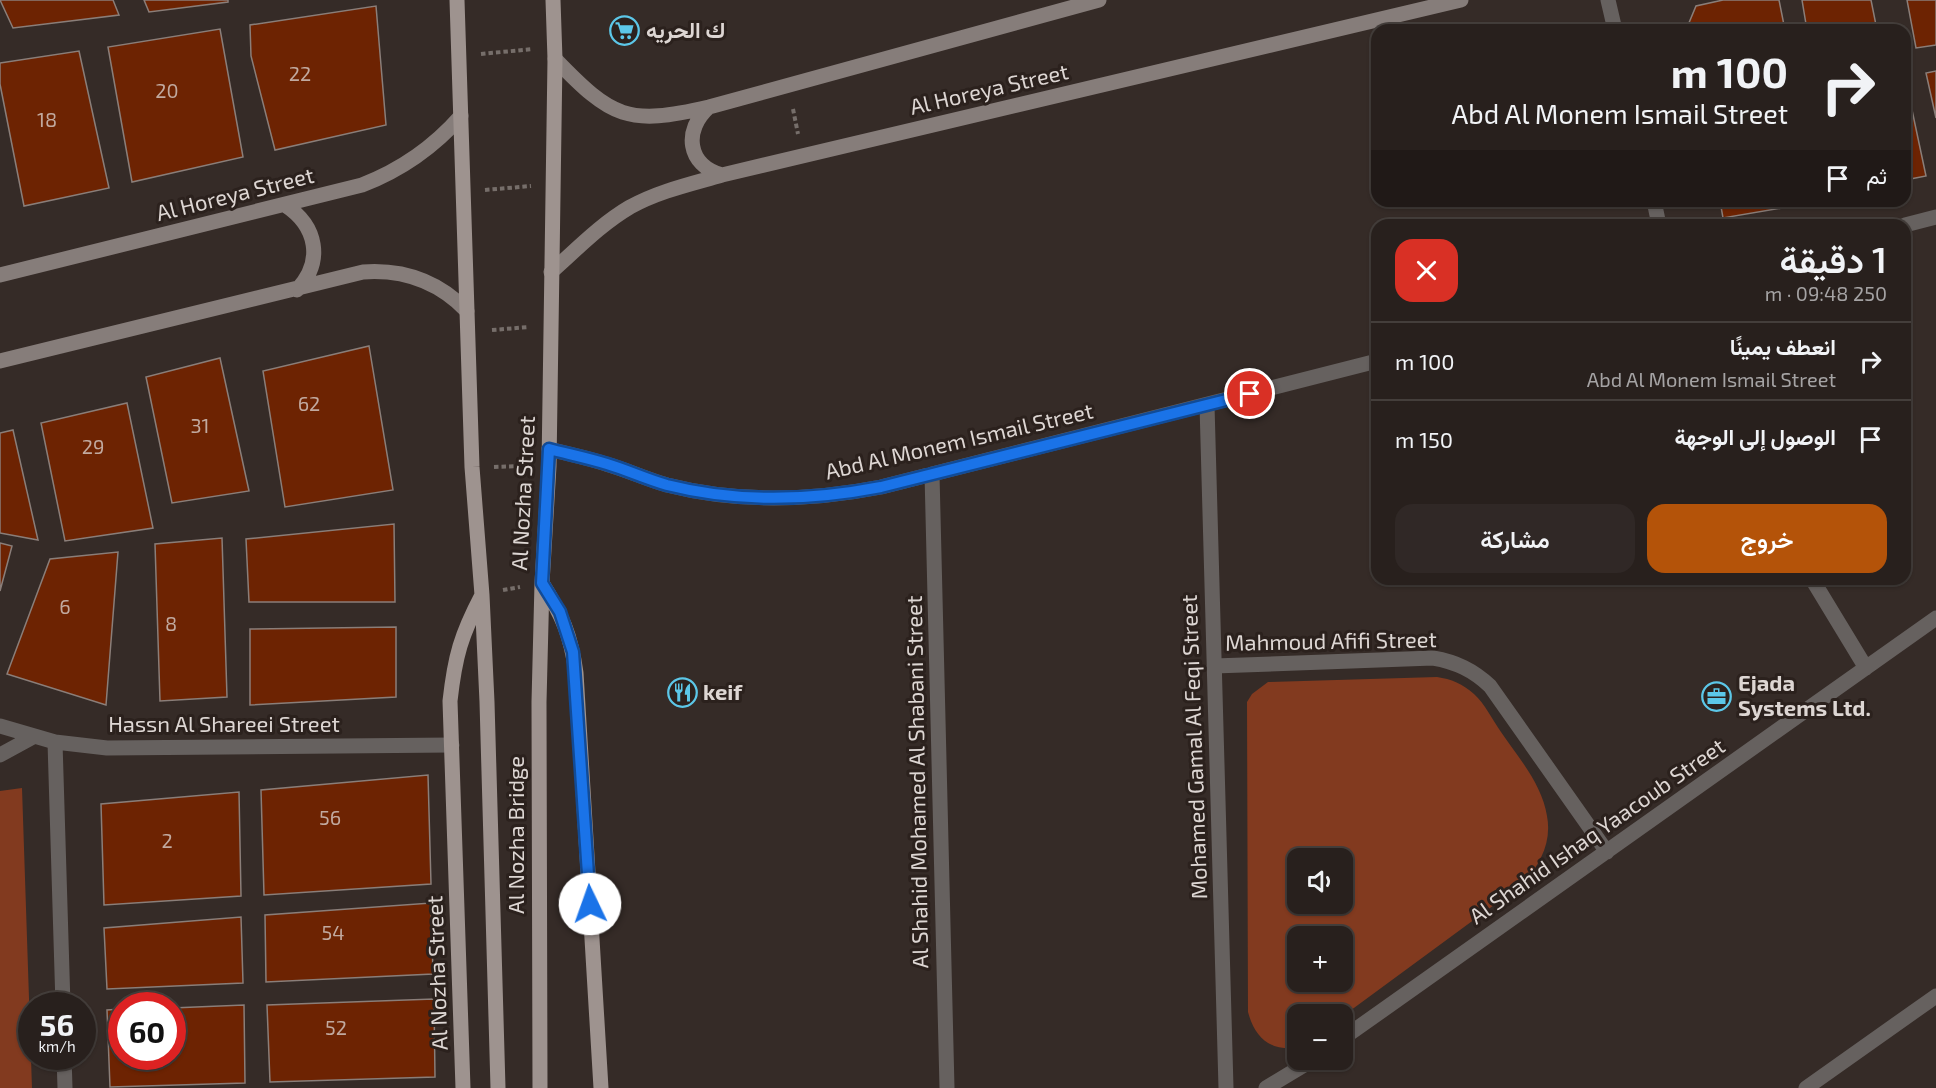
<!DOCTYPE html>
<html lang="ar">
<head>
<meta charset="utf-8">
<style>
	:root { --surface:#28201d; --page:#302826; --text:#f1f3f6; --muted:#a5a3a4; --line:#443e3b; --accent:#b45309 }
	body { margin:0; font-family:"Exo 2",Vazirmatn,sans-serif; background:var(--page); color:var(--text); direction:rtl; height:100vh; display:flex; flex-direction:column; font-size:22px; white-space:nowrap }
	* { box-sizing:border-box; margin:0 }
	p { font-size:20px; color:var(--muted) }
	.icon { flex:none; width:33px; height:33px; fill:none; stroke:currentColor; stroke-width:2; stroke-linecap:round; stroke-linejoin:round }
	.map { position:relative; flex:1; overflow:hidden; direction:ltr }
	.drawer { position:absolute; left:1371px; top:219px; width:540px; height:366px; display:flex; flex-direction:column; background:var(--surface); border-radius:18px; box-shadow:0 2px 4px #0004,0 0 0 2px var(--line); direction:rtl }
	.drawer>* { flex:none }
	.banner { position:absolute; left:1371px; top:24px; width:540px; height:183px; border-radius:18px; box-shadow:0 2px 4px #0004,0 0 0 2px var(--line); direction:rtl; background:#28201d; color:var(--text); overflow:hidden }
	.tools { position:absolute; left:1287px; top:848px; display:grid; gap:12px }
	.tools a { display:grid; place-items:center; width:66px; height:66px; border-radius:12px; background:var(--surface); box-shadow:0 2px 4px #0004,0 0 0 2px var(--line); font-size:30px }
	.speed { position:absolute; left:18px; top:992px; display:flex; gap:12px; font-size:30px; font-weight:700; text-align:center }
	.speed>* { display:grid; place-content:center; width:78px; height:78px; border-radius:50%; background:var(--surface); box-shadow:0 2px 4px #0004,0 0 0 2px var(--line); line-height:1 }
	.speed small { font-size:15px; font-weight:400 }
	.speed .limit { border:9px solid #d22; background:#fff; color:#111 }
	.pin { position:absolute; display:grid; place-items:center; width:51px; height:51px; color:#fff; margin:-26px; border:3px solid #fff; border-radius:50%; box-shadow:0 2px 6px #0007 }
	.me { position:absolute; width:66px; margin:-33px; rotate:357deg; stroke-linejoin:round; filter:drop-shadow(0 0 4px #0008) }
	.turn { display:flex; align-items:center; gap:21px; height:126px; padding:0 24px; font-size:27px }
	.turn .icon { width:78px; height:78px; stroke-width:2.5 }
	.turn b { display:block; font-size:42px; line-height:51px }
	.then { display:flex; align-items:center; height:57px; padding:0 24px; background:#0003; gap:12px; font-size:22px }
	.round { display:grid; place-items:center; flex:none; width:63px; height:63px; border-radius:18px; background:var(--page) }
	.head { display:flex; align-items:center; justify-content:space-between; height:102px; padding:0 24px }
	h1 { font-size:36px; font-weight:600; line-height:45px }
	.cta { display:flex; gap:12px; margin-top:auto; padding:12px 24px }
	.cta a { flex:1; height:69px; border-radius:18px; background:var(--accent); color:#fff; font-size:24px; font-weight:600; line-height:69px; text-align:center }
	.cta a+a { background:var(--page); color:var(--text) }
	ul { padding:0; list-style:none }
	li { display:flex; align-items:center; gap:18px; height:78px; padding:0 24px; border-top:2px solid var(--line) }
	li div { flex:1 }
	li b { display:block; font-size:22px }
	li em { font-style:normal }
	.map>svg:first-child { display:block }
	.green { fill:#823a1f; fill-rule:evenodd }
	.building { fill:#6d2302; stroke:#8a7e79; stroke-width:1.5 }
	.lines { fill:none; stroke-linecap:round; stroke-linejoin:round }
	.path { stroke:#766e6a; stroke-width:4; stroke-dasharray:4.5 3; stroke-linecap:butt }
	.street { stroke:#66615f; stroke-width:15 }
	.secondary { stroke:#867d7a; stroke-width:15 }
	.primary { stroke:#9e938f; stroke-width:15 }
	.route-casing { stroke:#114b97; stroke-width:15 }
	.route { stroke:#1a73e8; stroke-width:10 }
	.labels { text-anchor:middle; stroke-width:6; stroke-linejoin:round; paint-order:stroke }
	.number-label { font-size:20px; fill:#c1a99f }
	.poi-label { font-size:22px; font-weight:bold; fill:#ddd6d3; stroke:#2b211d; text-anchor:start }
	.street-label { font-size:22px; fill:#ddd6d3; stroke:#2b211d }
</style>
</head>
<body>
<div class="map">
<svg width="1936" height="1088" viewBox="0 0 1936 1088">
	<rect width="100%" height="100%" fill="#352b27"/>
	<!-- green -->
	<path class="green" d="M1437 677C1451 679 1463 684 1474 694 1485 704 1492 719 1501 732 1518 757 1542 784 1547 816 1552 842 1540 864 1524 883L1343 1016 1342 1014H1298L1297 1048C1270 1051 1255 1038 1248 1012L1247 702 1252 694 1268 682ZM1298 858H1342V903H1298ZM1298 936H1342V981H1298Z
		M22 788 32 1088H0V791Z"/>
	<!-- building -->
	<path class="building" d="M0 0H113L119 15 13 28Z
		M144 0H228V2L149 12Z
		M1723 0H1779L1785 30H1686L1696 6Z
		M1802 0H1871L1877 30H1807Z
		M1907 0H1936V45L1916 48Z
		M376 6 386 125 275 150 251 56 250 25Z
		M220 29 243 157 132 182 108 47Z
		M79 51 109 188 24 206 0 84V63Z
		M1936 71V118L1926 73Z
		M1905 77 1926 176 1905 180Z
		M1720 201H1823L1723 218Z
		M369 346 393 490 285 507 263 371Z
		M220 358 249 491 172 503 146 377Z
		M127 403 153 528 65 541 41 423Z
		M13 430 38 540 0 533V433Z
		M394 524 395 602H249L246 539Z
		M222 538 227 697 160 701 155 544Z
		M0 543 12 546 0 591Z
		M118 552 106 705 7 674 50 559Z
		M396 627V697L250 705V629Z
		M428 775 431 884 264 895 261 790Z
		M239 792 241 896 104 905 101 804Z
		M431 903 433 974 266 982 265 915Z
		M241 917 243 983 107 989 104 928Z
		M434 999 435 1077 270 1082 267 1005Z
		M244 1005 245 1083 110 1087 107 1010 122 1009V1056H172V1008Z"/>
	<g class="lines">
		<!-- path -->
		<path class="path" d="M481 54 533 49
			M793 109 798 134
			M485 190 531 186
			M492 330 529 327
			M494 467 525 466
			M503 590 520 587"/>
		<!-- street -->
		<path class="street" d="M1608 0 1615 30
			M1654 201 1659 225
			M1905 225 1936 217
			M1207 405 1226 1088
			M549 449C568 454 588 458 606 464 627 470 646 479 667 485 738 503 810 501 881 487L1377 361
			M932 474 947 1088
			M1812 579 1866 668
			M1214 666 1433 658C1456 662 1473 670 1490 686L1607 852
			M0 726 55 742 107 748 452 745
			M55 742 63 1005
			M0 755 33 737
			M1342 1039 1936 618
			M64 1056 65 1088
			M1266 1088 1314 1059
			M1806 1088 1936 996"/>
		<!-- secondary -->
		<path class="secondary" d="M555 59C612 118 627 126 709 107L1099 0
			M709 107C683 130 687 165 722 175
			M285 205C317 226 324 261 297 290
			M551 272C577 249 601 224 630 207 659 191 691 184 722 175L1461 0
			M0 275 362 185C401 170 433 148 461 116
			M0 361 363 272C404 269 438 281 467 311"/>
		<!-- primary -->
		<path class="primary" d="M457 0 472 467 482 595 487 702 498 1088
			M542 583C562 615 571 635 576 673L601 1088
			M463 1088 450 701C455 656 461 635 482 595
			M540 1088 539 702 542 583 549 466 555 59 553 0"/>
	</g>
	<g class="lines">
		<defs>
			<path id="route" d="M590 904 573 652 560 612 542 583 549 449C568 454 588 458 607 464 627 470 646 479 667 485 738 503 809 501 881 487L1250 394"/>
		</defs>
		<!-- route casing -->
		<use href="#route" class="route-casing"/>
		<!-- route -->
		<use href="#route" class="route"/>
	</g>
	<!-- icons -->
	<defs>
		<symbol id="supermarket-ring" viewBox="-11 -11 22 22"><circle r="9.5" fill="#2b211d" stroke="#5cc7e8" stroke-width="1.5"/><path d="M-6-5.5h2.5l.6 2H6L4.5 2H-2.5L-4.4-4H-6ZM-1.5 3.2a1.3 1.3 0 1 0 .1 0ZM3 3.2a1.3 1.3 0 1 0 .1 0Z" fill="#5cc7e8"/></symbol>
		<symbol id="restaurant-ring" viewBox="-11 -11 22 22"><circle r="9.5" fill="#2b211d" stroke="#5cc7e8" stroke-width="1.5"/><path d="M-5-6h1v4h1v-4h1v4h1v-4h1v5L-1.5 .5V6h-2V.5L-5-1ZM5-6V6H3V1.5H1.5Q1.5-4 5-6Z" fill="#5cc7e8"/></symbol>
		<symbol id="office-ring" viewBox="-11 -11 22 22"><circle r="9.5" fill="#2b211d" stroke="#5cc7e8" stroke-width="1.5"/><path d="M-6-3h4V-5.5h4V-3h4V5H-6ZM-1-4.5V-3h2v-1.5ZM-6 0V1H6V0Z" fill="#5cc7e8"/></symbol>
	</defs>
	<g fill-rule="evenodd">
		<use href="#supermarket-ring" x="608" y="14" width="33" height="33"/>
		<use href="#restaurant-ring" x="666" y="676" width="33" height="33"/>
		<use href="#office-ring" x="1700" y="680" width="33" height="33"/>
	</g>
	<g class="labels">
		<!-- number labels -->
		<g class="number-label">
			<text x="300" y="81">22</text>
			<text x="167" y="98">20</text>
			<text x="47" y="127">18</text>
			<text x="309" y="411">62</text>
			<text x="200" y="433">31</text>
			<text x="93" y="454">29</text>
			<text x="65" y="614">6</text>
			<text x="171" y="631">8</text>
			<text x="330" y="825">56</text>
			<text x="167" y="848">2</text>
			<text x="333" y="940">54</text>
			<text x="336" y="1035">52</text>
		</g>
		<!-- poi labels -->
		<g class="poi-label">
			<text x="646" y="38">ك الحريه</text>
			<text x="1738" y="691">Ejada<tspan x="1738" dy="25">Systems Ltd.</tspan></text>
			<text x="703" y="700">keif</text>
		</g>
		<!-- street labels -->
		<g class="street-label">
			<text transform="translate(989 89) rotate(-13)" y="8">Al Horeya Street</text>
			<text transform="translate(235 194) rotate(-14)" y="8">Al Horeya Street</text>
			<text transform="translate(959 441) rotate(-13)" y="8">Abd Al Monem Ismail Street</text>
			<text transform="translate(523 493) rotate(-87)" y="8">Al Nozha Street</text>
			<text transform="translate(1331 641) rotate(-1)" y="8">Mahmoud Afifi Street</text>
			<text x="224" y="732">Hassn Al Shareei Street</text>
			<text transform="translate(1194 747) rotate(-92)" y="8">Mohamed Gamal Al Feqi Street</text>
			<text transform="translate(917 782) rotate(-91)" y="8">Al Shahid Mohamed Al Shabani Street</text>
			<text transform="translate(1597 831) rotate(-35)" y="8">Al Shahid Ishaq Yaacoub Street</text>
			<text transform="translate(516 835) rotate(-90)" y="8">Al Nozha Bridge</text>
			<text transform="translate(437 973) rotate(-92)" y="8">Al Nozha Street</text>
		</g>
	</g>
</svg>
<div class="tools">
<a><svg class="icon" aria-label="sound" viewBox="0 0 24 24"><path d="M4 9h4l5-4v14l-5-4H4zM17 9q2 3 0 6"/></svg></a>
<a>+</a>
<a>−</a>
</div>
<div class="speed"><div>56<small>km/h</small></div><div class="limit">60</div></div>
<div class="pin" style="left:1250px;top:394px;background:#d93025"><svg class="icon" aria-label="arrive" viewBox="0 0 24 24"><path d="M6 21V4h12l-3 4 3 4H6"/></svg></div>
<svg class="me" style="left:590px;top:904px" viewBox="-20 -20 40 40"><circle r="19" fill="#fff"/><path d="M0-13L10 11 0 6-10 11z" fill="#1a73e8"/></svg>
<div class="banner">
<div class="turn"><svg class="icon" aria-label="right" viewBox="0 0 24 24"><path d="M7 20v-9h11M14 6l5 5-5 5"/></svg><div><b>100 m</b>Abd Al Monem Ismail Street</div></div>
<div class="then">ثم<svg class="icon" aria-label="arrive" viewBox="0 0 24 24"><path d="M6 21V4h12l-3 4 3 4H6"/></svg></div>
</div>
<section class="drawer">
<div class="head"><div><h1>1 دقيقة</h1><p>250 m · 09:48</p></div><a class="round" style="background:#d93025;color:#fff"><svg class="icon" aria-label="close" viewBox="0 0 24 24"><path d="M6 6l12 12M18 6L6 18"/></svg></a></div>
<ul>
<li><svg class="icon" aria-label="right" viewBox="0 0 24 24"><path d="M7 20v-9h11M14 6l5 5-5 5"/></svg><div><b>انعطف يمينًا</b><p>Abd Al Monem Ismail Street</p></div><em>100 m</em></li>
<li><svg class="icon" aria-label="arrive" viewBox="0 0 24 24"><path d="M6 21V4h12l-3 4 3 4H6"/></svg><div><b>الوصول إلى الوجهة</b></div><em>150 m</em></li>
</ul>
<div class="cta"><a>خروج</a><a>مشاركة</a></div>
</section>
</div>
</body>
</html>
